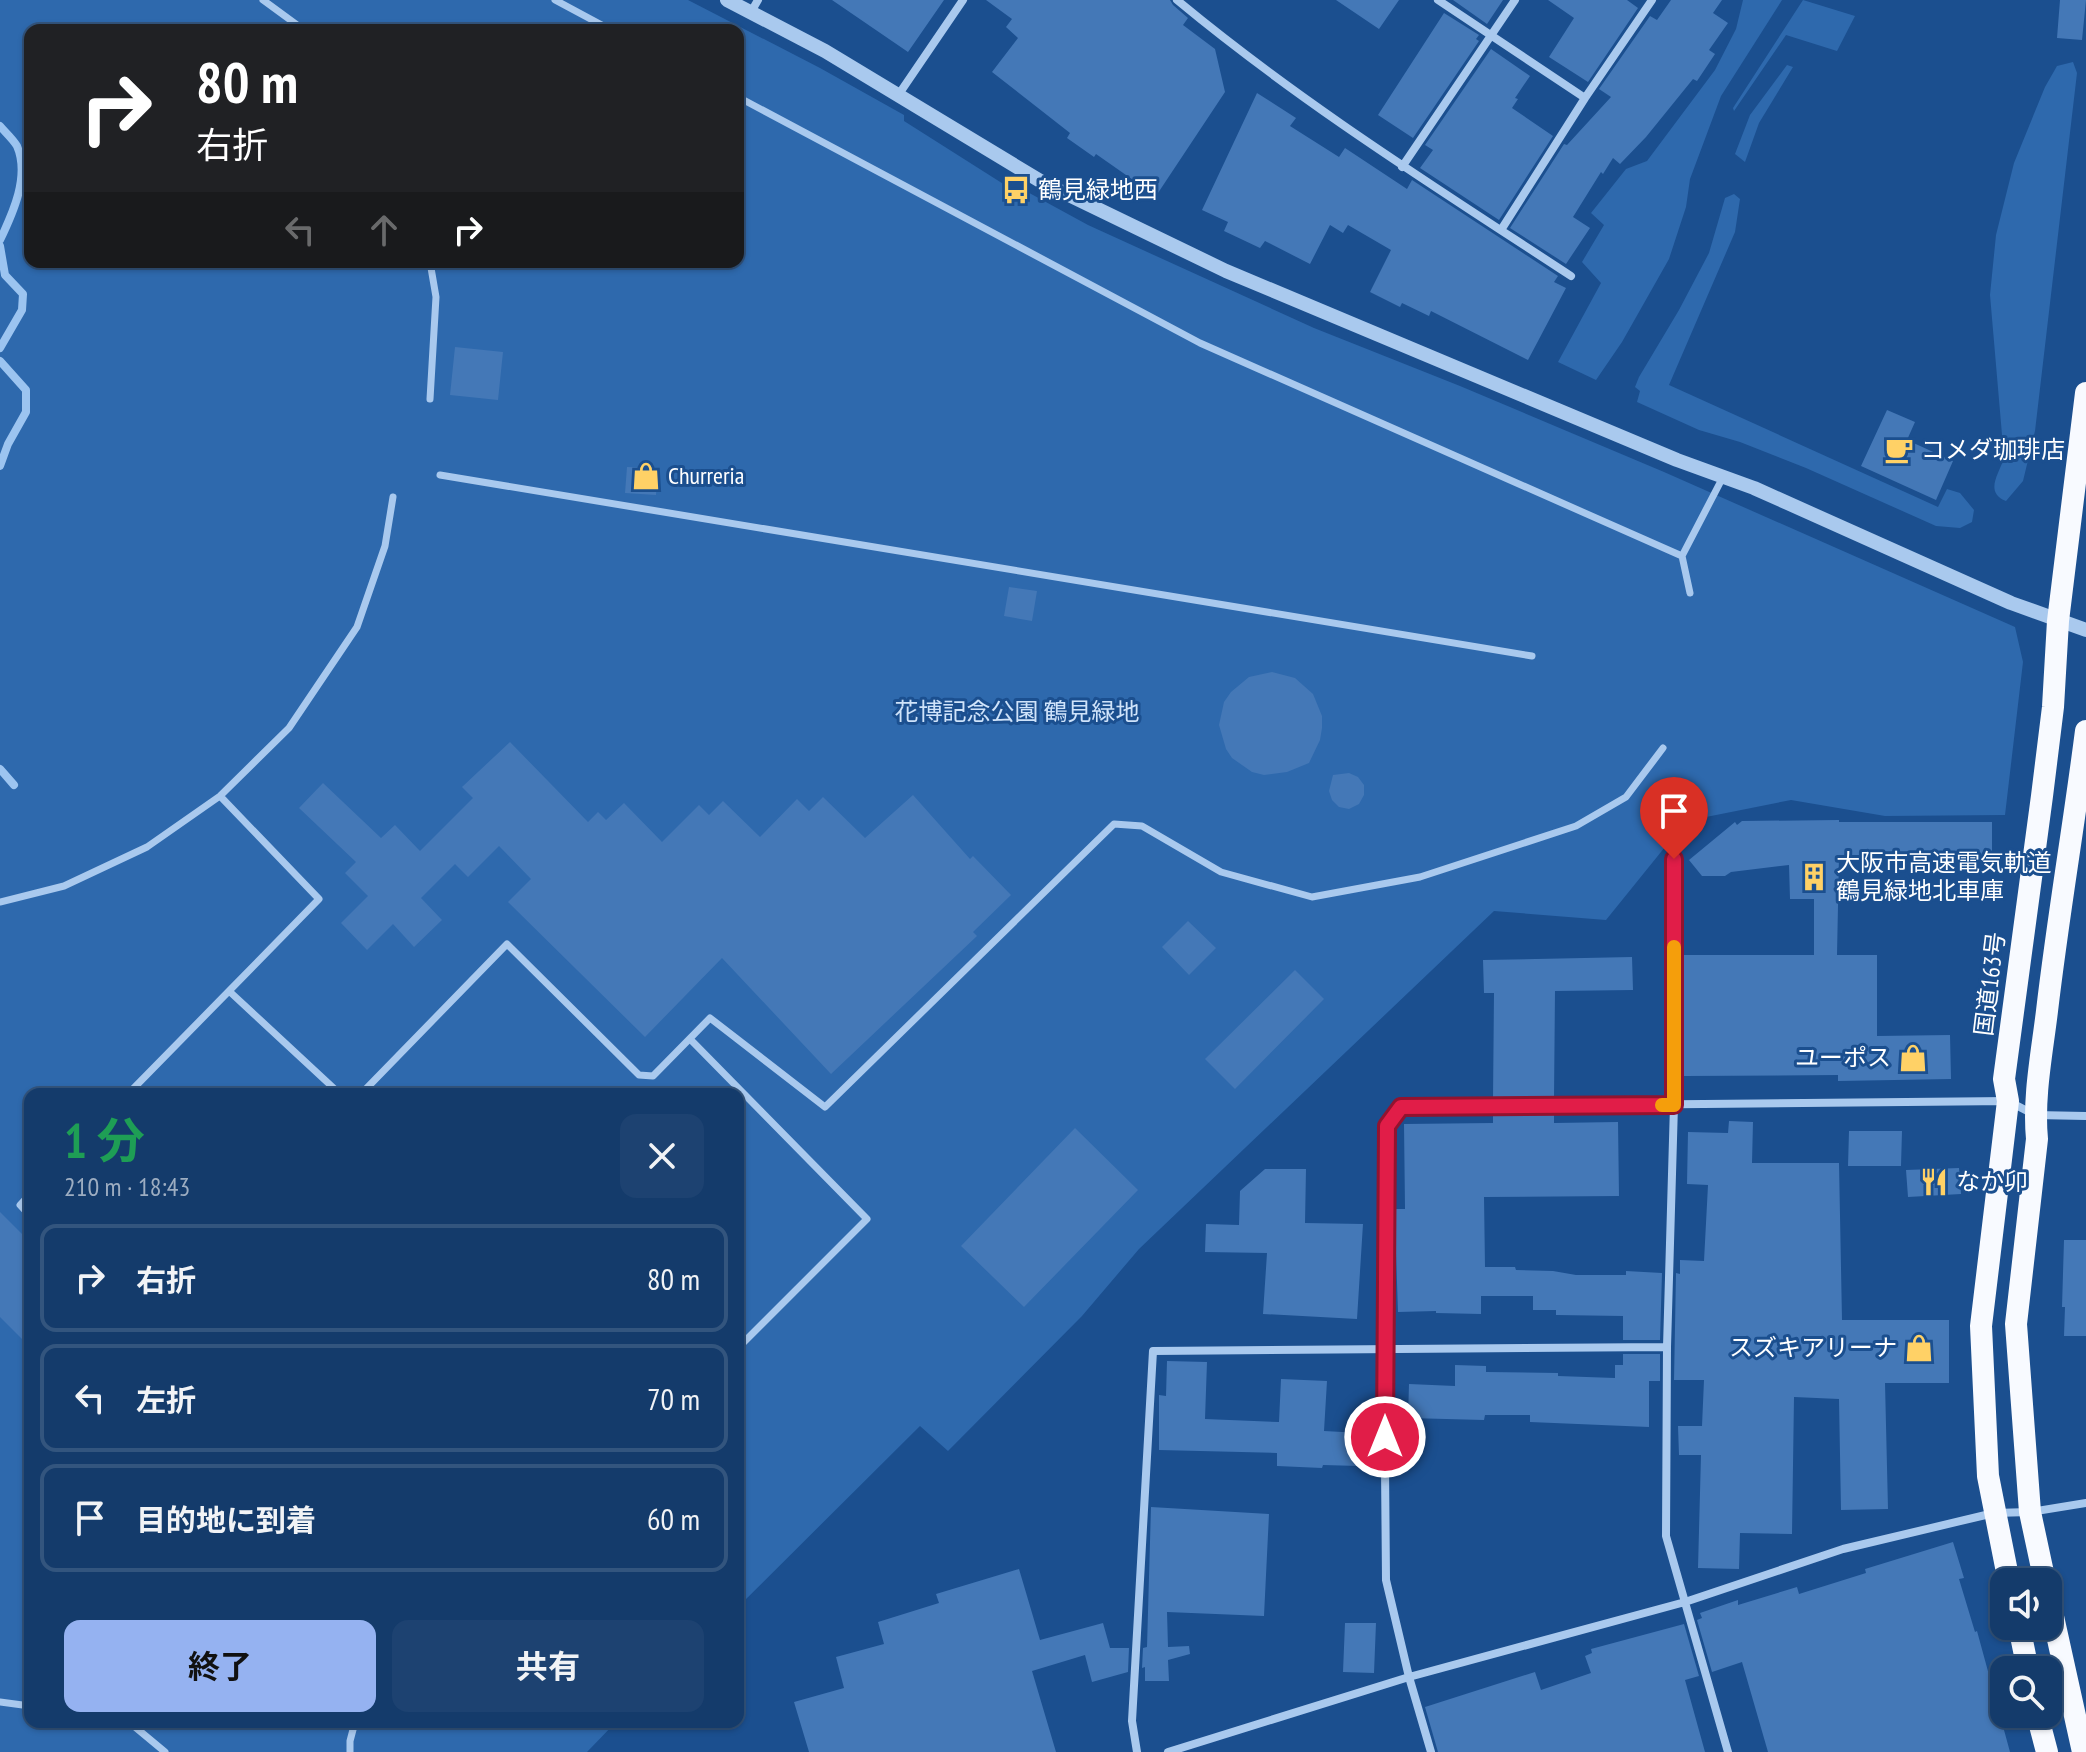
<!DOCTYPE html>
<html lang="ja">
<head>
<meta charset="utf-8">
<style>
	:root { --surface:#143b6b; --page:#1d4271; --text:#f1f3f6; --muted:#9dadc1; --line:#33557e; --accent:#95b2f1 }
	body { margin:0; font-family:"PT Sans Narrow","Noto Sans JP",sans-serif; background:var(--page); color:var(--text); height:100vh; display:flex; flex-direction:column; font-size:30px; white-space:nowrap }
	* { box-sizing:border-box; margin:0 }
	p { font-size:26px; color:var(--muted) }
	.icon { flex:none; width:44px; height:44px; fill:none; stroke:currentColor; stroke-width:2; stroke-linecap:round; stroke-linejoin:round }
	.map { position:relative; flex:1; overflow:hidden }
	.drawer { position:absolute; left:24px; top:1088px; width:720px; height:640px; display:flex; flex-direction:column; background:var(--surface); border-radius:16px; box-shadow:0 2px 6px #0004,0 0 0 2px var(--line) }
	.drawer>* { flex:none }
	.banner { position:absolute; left:24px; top:24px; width:720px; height:244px; border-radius:16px; box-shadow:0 2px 6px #0004,0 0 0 2px var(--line); background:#202124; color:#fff; overflow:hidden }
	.fabs { position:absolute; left:1990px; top:1568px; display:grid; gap:16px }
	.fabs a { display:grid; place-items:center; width:72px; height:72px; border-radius:16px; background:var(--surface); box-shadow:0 2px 6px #0004,0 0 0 2px var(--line); font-size:40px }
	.pin { position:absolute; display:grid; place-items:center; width:68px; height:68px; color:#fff; margin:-82px -34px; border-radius:50% 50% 50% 0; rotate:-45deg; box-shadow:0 0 8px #0007 }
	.pin .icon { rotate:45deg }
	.me { position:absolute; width:88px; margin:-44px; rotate:0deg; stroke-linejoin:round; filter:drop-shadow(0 0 6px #0008) }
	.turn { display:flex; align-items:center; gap:28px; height:168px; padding:0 40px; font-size:36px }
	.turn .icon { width:104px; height:104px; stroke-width:2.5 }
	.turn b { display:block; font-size:56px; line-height:68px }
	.lanes { display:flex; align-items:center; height:76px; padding:0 40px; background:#0003; justify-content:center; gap:40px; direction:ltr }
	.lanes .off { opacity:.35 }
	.round { display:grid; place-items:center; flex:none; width:84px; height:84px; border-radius:16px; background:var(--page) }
	.head { display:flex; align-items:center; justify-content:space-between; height:136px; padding:0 40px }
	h1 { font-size:48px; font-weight:700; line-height:60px; color:#1e9e55 }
	.cta { display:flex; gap:16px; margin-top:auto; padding:16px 40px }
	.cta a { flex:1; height:92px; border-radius:16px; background:var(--accent); color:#111; font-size:32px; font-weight:700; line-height:92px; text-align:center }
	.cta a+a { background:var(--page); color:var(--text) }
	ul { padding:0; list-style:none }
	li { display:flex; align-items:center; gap:24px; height:108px; margin:0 16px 12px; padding:0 24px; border:4px solid var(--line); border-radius:16px }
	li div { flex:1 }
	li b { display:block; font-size:30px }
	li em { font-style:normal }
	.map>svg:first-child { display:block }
	.green { fill:#2e69ad; fill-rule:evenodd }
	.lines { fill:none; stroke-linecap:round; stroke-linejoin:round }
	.stream { stroke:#9cc4f0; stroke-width:8 }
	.building { fill:#4478b7 }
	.pedestrian { stroke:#a9c9ee; stroke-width:7 }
	.minor { stroke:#a9c9ee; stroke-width:8 }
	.tertiary { stroke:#a9c9ee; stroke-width:14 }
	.trunk { stroke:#f8faff; stroke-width:22 }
	.route-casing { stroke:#92132f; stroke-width:20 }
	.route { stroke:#e11d48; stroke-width:14 }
	.slow { stroke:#f59e0b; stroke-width:14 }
	.labels { text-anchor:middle; stroke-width:6; stroke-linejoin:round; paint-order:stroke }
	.poi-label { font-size:24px; fill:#fff; stroke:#1b4f8f; text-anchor:start }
	.park-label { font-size:24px; fill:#cfe3fa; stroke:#1b4f8f }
	.street-label { font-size:24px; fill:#fff; stroke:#1b4f8f }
</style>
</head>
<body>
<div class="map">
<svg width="2086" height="1752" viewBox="0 0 2086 1752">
	<rect width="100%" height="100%" fill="#1b4f8f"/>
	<!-- green -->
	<path class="green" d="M0 0H688L820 68 904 115V121L1016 192 1022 189 1088 225 1314 328 1460 386 1664 472 2015 627 2023 662 2005 815 1885 816 1791 800 1686 821 1606 920 1494 911 1139 1249 1082 1316 948 1451 920 1426 738 1607V1094H30V1722H616L587 1752H0ZM30 30H738V262H30Z
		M1743 0H1782L1721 96 1690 179 1686 207 1669 259 1622 342 1596 380 1558 362 1601 283 1582 262 1604 225 1591 213 1626 169 1647 161 1715 70 1736 29Z
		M1803 0 1855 16 1837 51 1786 35 1734 111 1733 108Z
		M2073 62 2077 73 2035 431 2023 481 2006 501C1984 492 1999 474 2004 458L1990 295 1996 235 2014 163 2045 87 2057 66Z
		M1787 65 1793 67 1759 123 1745 162 1735 154 1750 115Z
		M1734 194 1740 199 1735 232 1669 385 1938 507 1947 489 1960 493 1974 510 1972 522 1960 528 1936 526 1806 468 1740 442 1699 430 1637 402 1640 391 1635 387 1639 377 1679 310 1709 253 1725 198Z"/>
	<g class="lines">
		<!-- stream -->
		<path class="stream" d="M0 126C5 132 13 139 17 146 30 176 13 213 0 240
			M0 246 5 275 23 294 22 310 0 348
			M0 361 26 390V412L8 444 0 466
			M0 769 14 785"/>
	</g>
	<!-- building -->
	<path class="building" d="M832 0H944L908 52Z
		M986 0H1170L1173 5 1188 18 1183 25 1215 49 1225 92 1156 196 1096 154 1094 157 1067 138 1070 133 992 72 1018 38 1006 27 1012 19Z
		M1336 0H1399L1379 29Z
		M1453 0H1503L1487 24Z
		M1548 0H1627L1638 8 1588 82 1549 57 1574 18Z
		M1671 0H1722L1713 13 1728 23 1709 50 1715 54 1697 81 1693 79 1646 137 1620 164 1613 158 1603 174 1601 172 1573 217 1590 228 1566 264 1510 228 1564 144 1567 145 1611 97 1599 89 1650 16 1657 20Z
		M2060 0H2086L2082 40 2057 38Z
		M1444 13 1479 35 1476 39 1479 41 1413 138 1378 115Z
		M1491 49 1530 76 1515 98 1518 99 1512 108 1553 136 1499 220 1420 168 1433 150 1425 145Z
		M1257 93 1296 118 1290 126 1339 157 1345 148 1407 189 1412 180 1558 276 1554 282 1566 288 1528 360 1431 311 1429 316 1402 303 1400 307 1370 292 1391 250 1348 225 1343 233 1330 225 1310 264 1265 241 1260 248 1224 231 1228 222 1202 210Z
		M455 347 503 352 498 400 450 395Z
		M1887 410 1915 422 1907 440 1953 461 1936 500 1861 466Z
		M627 467 658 468 656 495 625 493Z
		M1009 587 1037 591 1032 621 1004 616Z
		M1272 672 1295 678 1313 694 1322 716V728L1320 740 1309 763 1287 772 1264 775 1252 772 1232 758 1226 749 1219 725 1224 702 1231 692 1249 677Z
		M510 742 588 822 598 812 606 820 624 803 662 842 699 805 709 815 723 801 760 837 797 799 809 811 823 797 865 838 913 795 970 859 973 856 1011 895 973 932 977 936 831 1074 722 958 645 1037 508 902 531 879 499 846 468 877 455 864 421 898 442 920 414 947 393 924 367 950 341 923 368 896 345 873 356 862 299 808 323 783 381 838 395 825 420 851 473 798 462 787Z
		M1349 773 1358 777 1364 785V795L1359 804 1349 809 1339 807 1332 800 1329 791 1333 775Z
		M1839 820V822H1992V856H1839L1837 955H1877V1036L1950 1035 1951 1079 1838 1081V1075L1684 1076V955H1814V899H1790L1789 865 1731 872 1725 876H1702L1689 860 1735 822 1737 825 1742 821Z
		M1188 921 1216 948 1189 975 1162 947Z
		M1632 957 1633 990 1555 991 1554 1098 1493 1099 1494 993H1484L1483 960Z
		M1295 970 1324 999 1235 1089 1205 1059Z
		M1554 1112V1123L1618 1122 1619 1196 1484 1197 1485 1267H1515L1516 1270 1553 1271 1576 1275H1626V1271L1662 1273 1660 1340H1623V1316L1556 1315V1310H1533V1296H1481V1314L1436 1313V1311L1398 1312 1395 1224 1396 1209H1405L1404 1124 1493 1123V1113Z
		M1729 1121 1753 1122 1752 1163H1839L1842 1320H1949V1383H1885L1888 1509 1841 1510 1839 1399 1794 1397 1792 1534 1740 1533 1739 1569 1698 1568 1701 1455H1679L1678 1426H1702L1704 1380H1674L1676 1273 1680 1274V1260L1704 1261 1708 1185 1687 1184 1688 1132 1728 1133Z
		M1075 1128 1138 1190 1024 1307 961 1246Z
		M1849 1131H1902L1901 1166H1848Z
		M1959 1168 1961 1194 1908 1197 1906 1170Z
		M1265 1169H1306L1305 1223 1363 1224 1357 1319 1263 1314 1267 1253 1205 1252 1206 1224 1239 1225 1240 1191Z
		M0 1212 30 1242V1347L0 1317Z
		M2064 1240H2086V1336H2064L2065 1307H2062Z
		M1623 1354H1660V1381H1649V1427L1530 1422V1415H1485L1484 1420 1408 1418 1409 1384 1455 1386V1365L1486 1366V1372L1558 1373V1376L1615 1378V1365H1623Z
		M1167 1361 1207 1362 1205 1419 1279 1422 1281 1379 1327 1381 1324 1431 1361 1433 1359 1466 1323 1465 1322 1468 1277 1466V1453L1159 1450V1395L1166 1396Z
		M1151 1507 1269 1514 1264 1616 1167 1612 1168 1647 1189 1646 1190 1654 1168 1660 1169 1681H1145V1667L1142 1668 1143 1648 1147 1647Z
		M1953 1542 1964 1578 1959 1579 1975 1632 1977 1631 2010 1752H1768L1742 1662 1712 1672 1697 1620 1702 1618 1700 1613 1738 1600V1605L1797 1587 1799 1594 1866 1573 1865 1569Z
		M1019 1569 1040 1640 1103 1623 1110 1648H1129L1128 1672 1092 1682 1085 1655 1032 1671 1056 1752H809L794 1702 844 1688 836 1657 884 1644 878 1622 939 1603 936 1594Z
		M1345 1623H1376L1374 1673 1343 1672Z
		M1684 1624 1699 1676 1685 1680 1705 1752H1438L1425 1707 1535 1672 1541 1690 1591 1673 1585 1656 1592 1653 1591 1649Z"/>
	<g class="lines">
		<!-- pedestrian -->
		<path class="pedestrian" d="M263 0 304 30
			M555 0 611 30
			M738 97 1200 343 1682 556
			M430 399 436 297 430 262
			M440 475 1532 656
			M1690 593 1682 556 1723 477
			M220 796 319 899 229 991
			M0 902 64 886 147 847 220 796 289 728 357 627 385 546 393 497
			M690 1039 867 1219 738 1348
			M128 1094 229 991 340 1094
			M361 1094 507 944 639 1075 653 1076 710 1018 825 1107 1114 824 1142 826 1221 872 1312 897 1420 877 1576 826 1626 797 1663 748
			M30 1194 20 1205 30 1216
			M0 1702 30 1706
			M129 1722 165 1752
			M350 1752V1741L355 1722"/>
		<!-- minor -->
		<path class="minor" d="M1177 0C1301 103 1437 188 1571 276
			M1438 0 1585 98
			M751 12 758 0
			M899 94 963 0
			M1402 167 1515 0
			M1501 230 1585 98 1652 0
			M1674 859V1105L1667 1347 1666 1536 1728 1752
			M1137 1752 1132 1721 1153 1351 1667 1347
			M1168 1752 1409 1677 1685 1602 1843 1549 1994 1513 2030 1512 2086 1503
			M1431 1752 1409 1677 1386 1580 1384 1351 1387 1126 1401 1107 2008 1101 2035 1115 2086 1116"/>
		<!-- tertiary -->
		<path class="tertiary" d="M727 0 825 51 1042 182 1226 271 1677 460 1754 488 2011 603 2086 630"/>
		<!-- trunk -->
		<path class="trunk" d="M2009 1582 1988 1476 1981 1326 2008 1101 2004 1079 2042 796 2053 707 2058 621 2086 393
			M2045 1582 2030 1512 2016 1324 2037 1139C2033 1097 2042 1053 2047 1011 2058 917 2074 825 2086 731
			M2048 1594 2083 1752
			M2019 1626 2028 1670
			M2037 1714 2047 1752"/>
	</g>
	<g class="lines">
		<defs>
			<path id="route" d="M1385 1437 1387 1126 1401 1107 1674 1105V859"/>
		</defs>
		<!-- route casing -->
		<use href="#route" class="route-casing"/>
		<!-- route -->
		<use href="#route" class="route"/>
		<!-- slow -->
		<path class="slow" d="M1662 1105H1674V947"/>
	</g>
	<!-- icons -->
	<defs>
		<symbol id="bus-bare" viewBox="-9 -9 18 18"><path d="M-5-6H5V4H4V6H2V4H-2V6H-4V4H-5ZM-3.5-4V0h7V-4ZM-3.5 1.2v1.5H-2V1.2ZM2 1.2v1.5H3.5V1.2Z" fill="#ffd166" stroke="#1b4f8f" stroke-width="2.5" paint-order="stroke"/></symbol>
		<symbol id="cafe-bare" viewBox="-9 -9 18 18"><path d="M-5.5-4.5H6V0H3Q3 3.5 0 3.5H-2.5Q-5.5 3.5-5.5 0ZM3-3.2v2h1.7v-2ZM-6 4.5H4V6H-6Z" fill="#ffd166" stroke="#1b4f8f" stroke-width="2.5" paint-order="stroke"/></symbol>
		<symbol id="shop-bare" viewBox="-9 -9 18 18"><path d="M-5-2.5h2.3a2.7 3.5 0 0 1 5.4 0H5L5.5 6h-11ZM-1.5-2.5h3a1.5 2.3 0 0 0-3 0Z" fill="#ffd166" stroke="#1b4f8f" stroke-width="2.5" paint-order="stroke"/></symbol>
		<symbol id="building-bare" viewBox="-9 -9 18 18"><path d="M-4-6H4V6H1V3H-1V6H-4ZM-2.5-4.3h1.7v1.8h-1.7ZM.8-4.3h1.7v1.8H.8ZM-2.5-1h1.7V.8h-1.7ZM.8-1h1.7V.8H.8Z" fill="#ffd166" stroke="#1b4f8f" stroke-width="2.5" paint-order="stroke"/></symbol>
		<symbol id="restaurant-bare" viewBox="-9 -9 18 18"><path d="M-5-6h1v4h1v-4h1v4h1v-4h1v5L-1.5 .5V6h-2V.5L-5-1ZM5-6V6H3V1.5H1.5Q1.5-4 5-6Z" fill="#ffd166" stroke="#1b4f8f" stroke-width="2.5" paint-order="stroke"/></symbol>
	</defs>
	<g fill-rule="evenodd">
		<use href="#bus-bare" x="996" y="170" width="40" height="40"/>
		<use href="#cafe-bare" x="1879" y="430" width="40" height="40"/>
		<use href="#shop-bare" x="626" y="456" width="40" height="40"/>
		<use href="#building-bare" x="1794" y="857" width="40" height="40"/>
		<use href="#shop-bare" x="1893" y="1038" width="40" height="40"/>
		<use href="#restaurant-bare" x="1914" y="1162" width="40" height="40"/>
		<use href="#shop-bare" x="1899" y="1328" width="40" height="40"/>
	</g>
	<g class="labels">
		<!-- poi labels -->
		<g class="poi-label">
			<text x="1038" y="198">鶴見緑地西</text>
			<text x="1921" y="458">コメダ珈琲店</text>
			<text x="668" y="484">Churreria</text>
			<text x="1836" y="871">大阪市高速電気軌道<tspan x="1836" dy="28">鶴見緑地北車庫</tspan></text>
			<text x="1891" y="1066" text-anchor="end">ユーポス</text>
			<text x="1956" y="1190">なか卯</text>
			<text x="1897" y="1356" text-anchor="end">スズキアリーナ</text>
		</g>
		<!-- park labels -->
		<g class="park-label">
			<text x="1017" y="720">花博記念公園 鶴見緑地</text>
		</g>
		<!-- street labels -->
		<g class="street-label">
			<text transform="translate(1990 984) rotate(-83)" y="8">国道163号</text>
		</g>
	</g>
</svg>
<div class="fabs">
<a><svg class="icon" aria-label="sound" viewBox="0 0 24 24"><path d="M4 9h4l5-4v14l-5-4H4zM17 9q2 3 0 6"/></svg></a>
<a><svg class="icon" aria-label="search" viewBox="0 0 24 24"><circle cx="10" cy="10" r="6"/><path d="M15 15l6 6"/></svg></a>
</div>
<div class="pin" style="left:1674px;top:859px;background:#d93025"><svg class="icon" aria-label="arrive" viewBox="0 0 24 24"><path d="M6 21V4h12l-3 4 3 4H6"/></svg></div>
<svg class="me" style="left:1385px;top:1437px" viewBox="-20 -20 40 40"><circle r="17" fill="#e11d48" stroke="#fff" stroke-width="3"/><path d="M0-11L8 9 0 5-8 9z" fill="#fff"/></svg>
<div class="banner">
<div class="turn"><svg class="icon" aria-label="right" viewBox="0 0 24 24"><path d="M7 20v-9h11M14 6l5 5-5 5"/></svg><div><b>80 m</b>右折</div></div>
<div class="lanes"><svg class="icon off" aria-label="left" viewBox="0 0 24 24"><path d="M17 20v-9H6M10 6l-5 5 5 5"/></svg><svg class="icon off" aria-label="ahead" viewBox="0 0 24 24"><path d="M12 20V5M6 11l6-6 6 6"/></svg><svg class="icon" aria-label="right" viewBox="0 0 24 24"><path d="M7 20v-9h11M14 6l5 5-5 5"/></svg></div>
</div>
<section class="drawer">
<div class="head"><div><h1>1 分</h1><p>210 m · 18:43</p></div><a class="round"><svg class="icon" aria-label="close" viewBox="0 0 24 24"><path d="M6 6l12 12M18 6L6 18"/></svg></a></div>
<ul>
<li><svg class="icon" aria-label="right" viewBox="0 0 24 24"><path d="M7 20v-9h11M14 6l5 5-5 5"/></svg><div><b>右折</b></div><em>80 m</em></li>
<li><svg class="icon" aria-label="left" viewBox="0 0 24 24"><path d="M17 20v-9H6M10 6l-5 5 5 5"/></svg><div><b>左折</b></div><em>70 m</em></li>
<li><svg class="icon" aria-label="arrive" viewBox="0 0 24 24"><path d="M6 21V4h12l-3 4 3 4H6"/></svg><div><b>目的地に到着</b></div><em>60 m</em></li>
</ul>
<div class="cta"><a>終了</a><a>共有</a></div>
</section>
</div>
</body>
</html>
